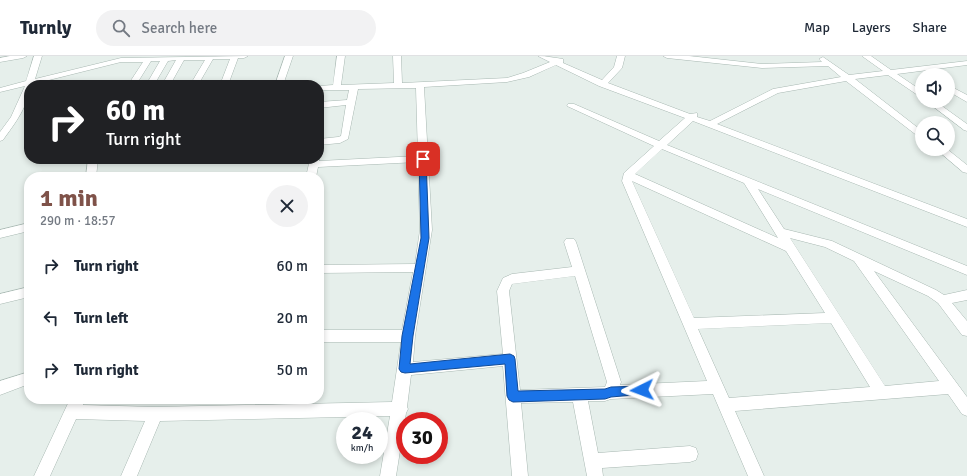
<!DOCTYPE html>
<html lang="en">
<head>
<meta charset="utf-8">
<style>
	:root { --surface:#fff; --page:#f2f2f3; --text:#1f2937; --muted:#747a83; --line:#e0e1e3; --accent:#7f5249 }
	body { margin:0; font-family:Signika,sans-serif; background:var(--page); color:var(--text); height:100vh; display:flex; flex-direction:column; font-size:15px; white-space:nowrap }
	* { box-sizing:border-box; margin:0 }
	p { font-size:13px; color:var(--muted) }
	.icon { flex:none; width:22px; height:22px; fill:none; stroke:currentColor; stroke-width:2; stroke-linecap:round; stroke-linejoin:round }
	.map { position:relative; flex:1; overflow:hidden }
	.drawer { position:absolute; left:24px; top:116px; width:300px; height:232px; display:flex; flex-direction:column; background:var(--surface); border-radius:16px; box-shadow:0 2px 6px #0003 }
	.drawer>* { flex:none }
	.guide { position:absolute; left:24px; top:24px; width:300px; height:84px; border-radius:16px; box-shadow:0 2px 6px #0003; background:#202124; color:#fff; overflow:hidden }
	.controls { position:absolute; left:915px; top:12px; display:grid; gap:8px }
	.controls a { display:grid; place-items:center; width:40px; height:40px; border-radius:50%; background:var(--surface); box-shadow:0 2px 6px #0003; font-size:20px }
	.speed { position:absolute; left:336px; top:356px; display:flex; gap:8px; font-size:20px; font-weight:700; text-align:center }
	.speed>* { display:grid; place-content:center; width:52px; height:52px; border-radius:50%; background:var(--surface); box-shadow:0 2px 6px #0003; line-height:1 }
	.speed small { font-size:10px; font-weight:400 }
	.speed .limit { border:6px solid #d22; background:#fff; color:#111 }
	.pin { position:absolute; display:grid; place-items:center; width:34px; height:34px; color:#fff; margin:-17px; border-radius:8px; box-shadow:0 2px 6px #0006 }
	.me { position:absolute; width:44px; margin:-22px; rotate:267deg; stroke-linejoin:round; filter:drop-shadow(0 0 3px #0008) }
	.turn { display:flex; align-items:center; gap:14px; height:84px; padding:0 16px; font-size:18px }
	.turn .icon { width:52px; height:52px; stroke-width:2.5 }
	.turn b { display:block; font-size:28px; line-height:34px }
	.round { display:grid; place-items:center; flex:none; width:42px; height:42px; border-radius:21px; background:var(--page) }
	.overview { display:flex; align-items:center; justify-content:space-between; height:68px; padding:0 16px }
	h1 { font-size:24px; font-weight:800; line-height:30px; color:var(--accent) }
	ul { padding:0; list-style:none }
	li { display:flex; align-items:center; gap:12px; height:52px; padding:0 16px }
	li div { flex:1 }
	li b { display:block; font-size:15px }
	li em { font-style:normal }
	header { display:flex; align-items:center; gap:24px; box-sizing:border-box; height:56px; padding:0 20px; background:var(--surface); border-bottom:1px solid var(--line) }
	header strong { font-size:19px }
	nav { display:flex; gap:22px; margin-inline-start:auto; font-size:14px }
	.search { width:280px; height:36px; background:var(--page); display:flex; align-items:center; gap:10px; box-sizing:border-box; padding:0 14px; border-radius:22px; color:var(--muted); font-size:15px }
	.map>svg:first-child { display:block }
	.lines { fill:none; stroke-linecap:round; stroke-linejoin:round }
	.minor-casing { stroke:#a8b8b2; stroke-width:1 }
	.minor { fill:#fff; fill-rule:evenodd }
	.route { fill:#1a73e8; stroke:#114b97 }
</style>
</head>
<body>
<header>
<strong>Turnly</strong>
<div class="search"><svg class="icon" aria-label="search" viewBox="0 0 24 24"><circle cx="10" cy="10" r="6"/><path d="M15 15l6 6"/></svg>Search here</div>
<nav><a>Map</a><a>Layers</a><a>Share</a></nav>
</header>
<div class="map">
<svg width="967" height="420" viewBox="0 0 967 420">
	<rect width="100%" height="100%" fill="#e6efeb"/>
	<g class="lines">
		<defs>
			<path id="minor" d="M10 0H27L23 2 0 6V2Z
				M34 0H42L35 23 121 2 248 0 244 2H238L228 29H220L230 3H213L198 29H190L205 4H184L170 29H162L176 4 168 5 154 29H146L160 5H151L136 29H128L143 6H121L29 29C29 50 15 67 3 84L0 85V76L11 61 25 30 0 36V32L26 25Z
				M285 0H293L283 29H275Z
				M337 0H345L341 29 394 27 393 0H401L402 27 507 22 523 17 550 6 538 0C547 0 555 2 563 3V7L602 24 614 11 617 0H625L622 12 608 27 690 58 697 57V61L710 65 773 33 841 21 828 10 762 12 667 2 663 0H689L762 8 822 6 819 3 823 1 849 19 883 15 862 0H871L891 14 967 5V9L897 18 922 35V42L888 19 855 23 922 75V82L919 81 846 25 778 37 717 68 967 163V171L693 65 667 89 967 210V219L758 133 784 173 832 185 936 234 944 239 967 234V244L952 247 967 265V280L962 279 938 247 928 240 874 215 967 341V360L962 358 948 338 735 355 764 420H748L713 338 611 343 605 345H588L598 397 690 390 696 392 698 398 696 404 690 406 602 412 603 420H587L573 346 521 347 528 420H512L503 310 411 319 407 351 408 353 406 357 396 420H380L390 360 160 365 137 420H121L145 365 76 363 50 420H34L70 343H85L83 349 155 351 392 346 401 286H319V274H402L413 216 319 217V209L415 208 420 174 418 106 318 111 316 121H306L310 103H319V102V105L418 100 416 32 358 33 348 83 340 87 319 89V83L338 81 341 80 346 49 319 52V46L347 44 349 34H319V30L333 29ZM556 9 599 30 685 62 659 85 574 48H568L567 50 654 90 624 117 622 125 707 325 620 329 621 326 576 186 574 183H566L564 186 572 211 512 218 503 222 497 235 503 298 413 306 415 280 432 174 424 31 507 26 529 21ZM662 93 744 127 778 182 635 118ZM632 125 786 195 825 257 694 262ZM790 182 825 191 854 205 939 325 885 330ZM575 220 607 326 605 331 520 334 509 235 512 228ZM831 267 870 331 729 342 698 273Z
				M948 29 967 39V46L948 35Z
				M926 45H935L967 68V75L964 74Z
				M936 93H947L967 109V117L963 116Z
				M88 103H98L96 121H86Z
				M29 167V175L0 182V174Z
				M29 231V241L0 248V238Z
				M29 316V328L0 339V325Z"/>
		</defs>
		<!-- minor casing -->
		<use href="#minor" class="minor-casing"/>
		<!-- minor -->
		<use href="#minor" class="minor"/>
	</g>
	<!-- route -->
	<path class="route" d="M423 101 426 103 429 182 413 280 410 308 510 298 514 300 515 303 518 335 605 333 611 331 642 330 645 331 647 334 645 338 611 341 605 343 513 346 509 344 507 340 505 308 405 317 401 316 399 313 402 280 421 182 419 103Z"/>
</svg>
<div class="controls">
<a><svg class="icon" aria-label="sound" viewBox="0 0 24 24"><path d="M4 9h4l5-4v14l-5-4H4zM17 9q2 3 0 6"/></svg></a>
<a><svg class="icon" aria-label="search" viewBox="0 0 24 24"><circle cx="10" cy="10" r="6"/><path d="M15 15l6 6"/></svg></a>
</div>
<div class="speed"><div>24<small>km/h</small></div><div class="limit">30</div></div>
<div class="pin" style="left:423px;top:103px;background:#d93025"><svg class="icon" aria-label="arrive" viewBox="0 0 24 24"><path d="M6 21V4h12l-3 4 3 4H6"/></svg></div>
<svg class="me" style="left:642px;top:334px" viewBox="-20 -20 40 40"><path d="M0-17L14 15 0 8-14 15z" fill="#1a73e8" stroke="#fff" stroke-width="4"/></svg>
<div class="guide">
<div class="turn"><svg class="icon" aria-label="right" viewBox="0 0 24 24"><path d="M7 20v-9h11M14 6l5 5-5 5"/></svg><div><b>60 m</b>Turn right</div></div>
</div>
<section class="drawer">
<div class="overview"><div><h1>1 min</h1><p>290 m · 18:57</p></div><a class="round"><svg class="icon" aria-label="close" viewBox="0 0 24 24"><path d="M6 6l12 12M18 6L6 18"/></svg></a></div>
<ul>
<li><svg class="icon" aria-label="right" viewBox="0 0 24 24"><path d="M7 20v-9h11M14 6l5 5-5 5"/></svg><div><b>Turn right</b></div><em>60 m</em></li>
<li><svg class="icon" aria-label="left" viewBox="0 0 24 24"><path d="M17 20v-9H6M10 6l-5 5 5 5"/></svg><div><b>Turn left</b></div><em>20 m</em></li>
<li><svg class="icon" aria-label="right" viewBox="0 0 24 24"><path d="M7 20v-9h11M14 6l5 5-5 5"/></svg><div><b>Turn right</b></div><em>50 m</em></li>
</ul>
</section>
</div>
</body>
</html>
